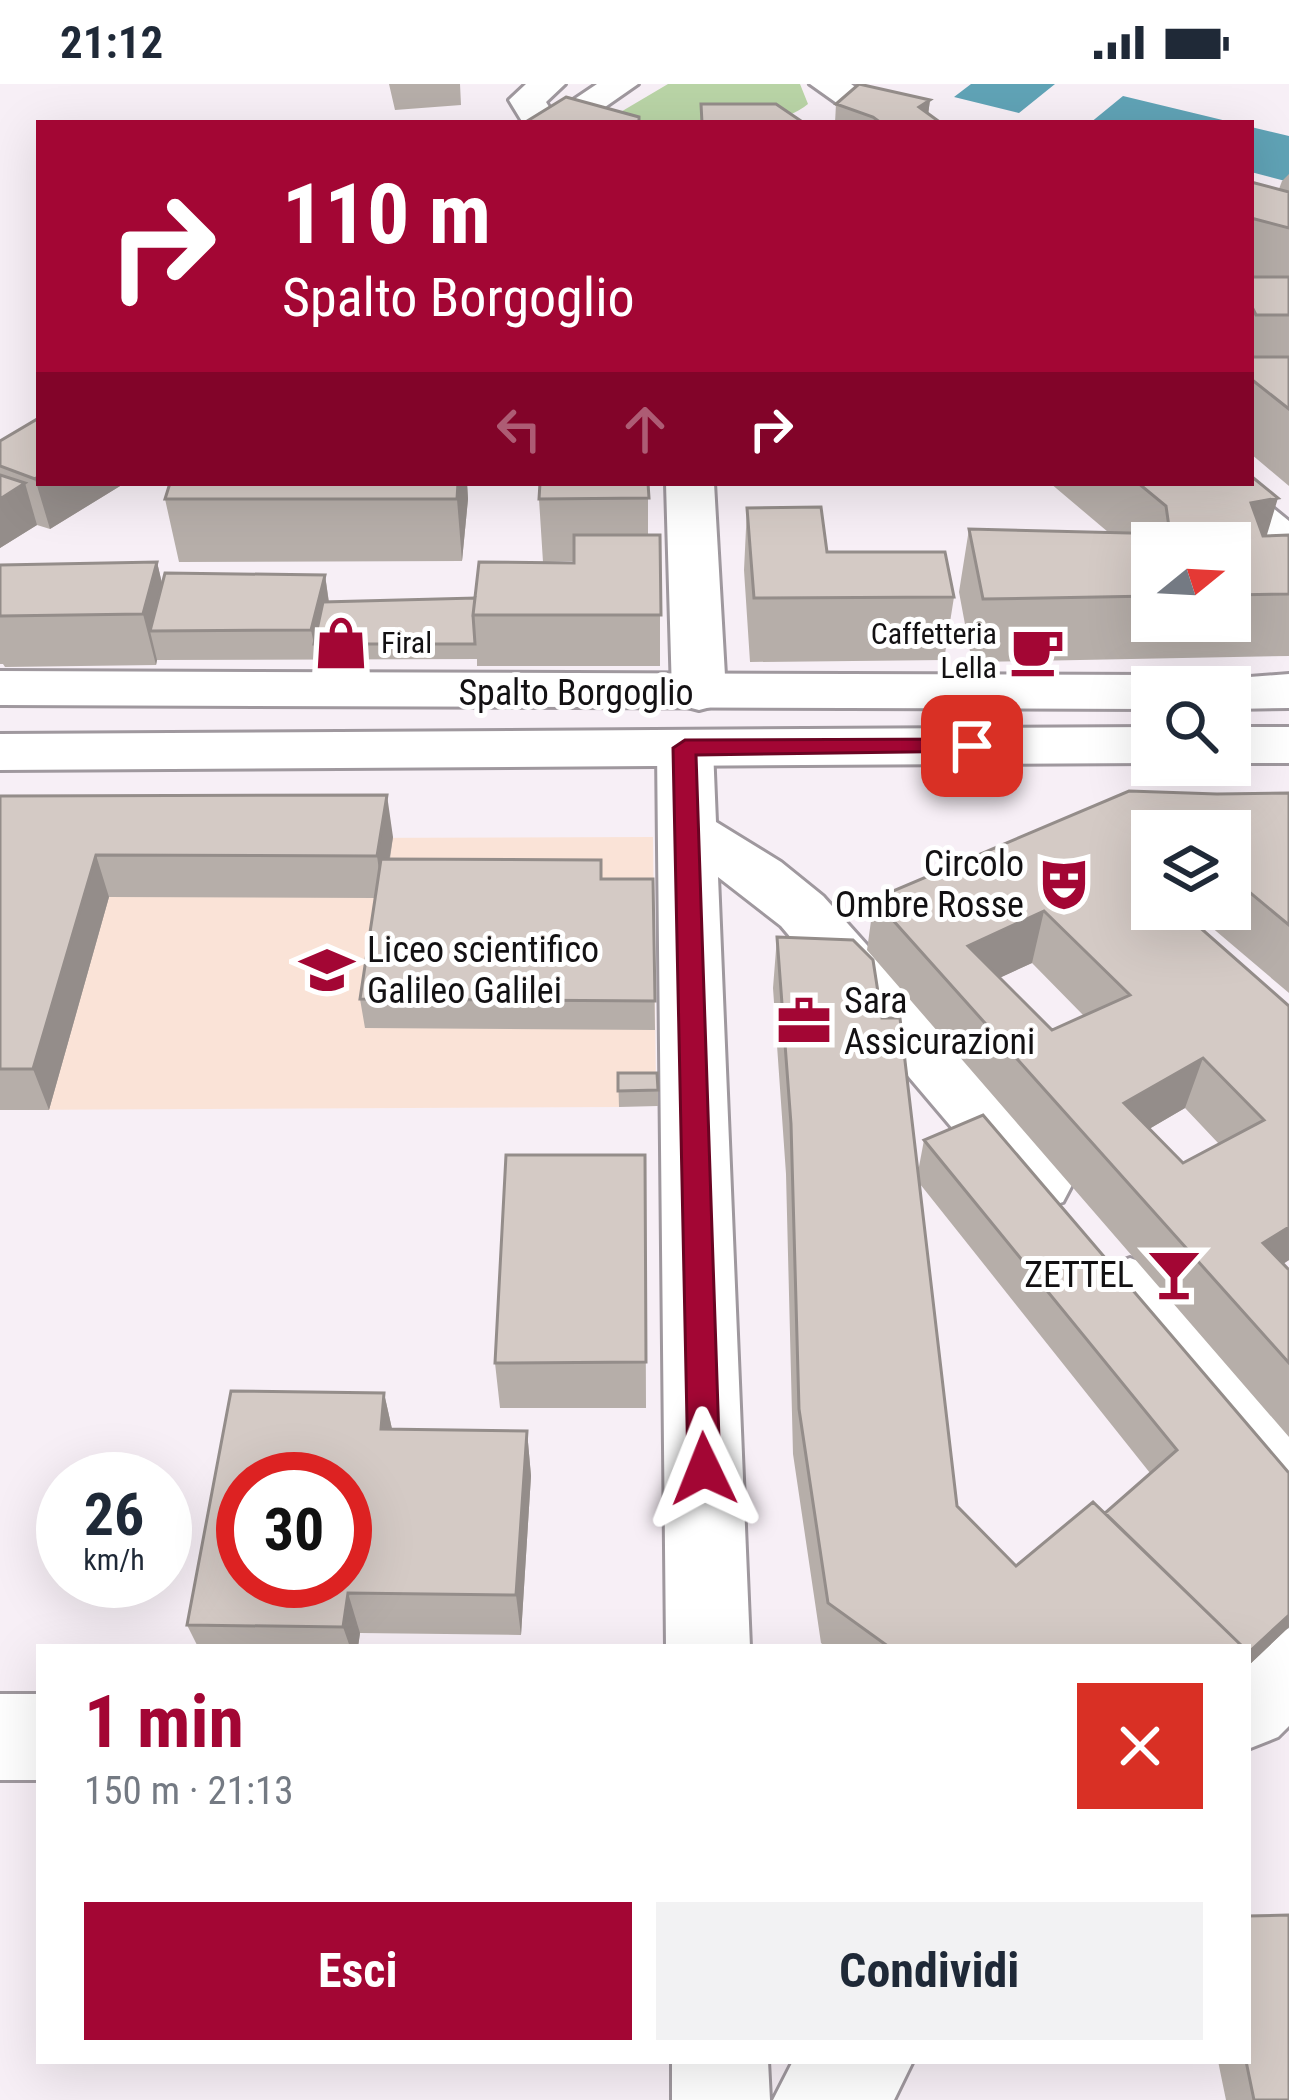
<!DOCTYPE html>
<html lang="it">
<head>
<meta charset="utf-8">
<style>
	:root { --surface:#fff; --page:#f2f2f3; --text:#1f2937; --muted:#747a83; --accent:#a30634 }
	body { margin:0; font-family:"Roboto Condensed",sans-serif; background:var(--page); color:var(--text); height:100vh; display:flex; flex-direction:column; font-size:45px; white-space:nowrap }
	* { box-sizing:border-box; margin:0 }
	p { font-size:39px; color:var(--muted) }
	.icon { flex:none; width:66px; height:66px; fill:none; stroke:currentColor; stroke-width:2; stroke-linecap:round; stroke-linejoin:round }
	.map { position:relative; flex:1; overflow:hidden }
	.details { position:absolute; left:36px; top:1560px; width:1215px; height:420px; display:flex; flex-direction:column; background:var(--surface); border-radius:0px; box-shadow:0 12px 48px #0002 }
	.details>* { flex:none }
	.hud { position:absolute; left:36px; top:36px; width:1218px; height:366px; border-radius:0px; box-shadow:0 12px 48px #0002; background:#a30634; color:#fff; overflow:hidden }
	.needle { width:78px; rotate:72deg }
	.buttons { position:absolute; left:1131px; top:438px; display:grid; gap:24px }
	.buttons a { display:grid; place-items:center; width:120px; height:120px; border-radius:0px; background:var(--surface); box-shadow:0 12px 48px #0002; font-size:60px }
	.speed { position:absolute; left:36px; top:1368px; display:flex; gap:24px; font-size:60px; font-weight:700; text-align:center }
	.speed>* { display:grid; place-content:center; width:156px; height:156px; border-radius:50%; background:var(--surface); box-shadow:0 12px 48px #0002; line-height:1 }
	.speed small { font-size:30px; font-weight:400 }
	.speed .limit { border:18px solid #d22; background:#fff; color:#111 }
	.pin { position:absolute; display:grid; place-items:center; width:102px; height:102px; color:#fff; margin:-51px; border-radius:24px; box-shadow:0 6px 18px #0006 }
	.me { position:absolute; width:132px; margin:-66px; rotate:358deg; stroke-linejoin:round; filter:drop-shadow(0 0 9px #0008) }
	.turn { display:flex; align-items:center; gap:42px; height:252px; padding:0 48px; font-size:54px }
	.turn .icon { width:156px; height:156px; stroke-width:2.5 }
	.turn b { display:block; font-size:84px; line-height:102px }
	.lanes { display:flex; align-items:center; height:114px; padding:0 48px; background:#0003; justify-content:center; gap:60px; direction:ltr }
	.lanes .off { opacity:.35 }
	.round { display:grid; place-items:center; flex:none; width:126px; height:126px; border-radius:0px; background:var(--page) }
	.summary { display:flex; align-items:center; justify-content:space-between; height:204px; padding:0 48px }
	h1 { font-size:72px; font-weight:700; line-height:90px; color:var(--accent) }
	.cta { display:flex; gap:24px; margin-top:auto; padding:24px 48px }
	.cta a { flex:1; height:138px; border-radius:0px; background:var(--accent); color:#fff; font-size:48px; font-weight:700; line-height:138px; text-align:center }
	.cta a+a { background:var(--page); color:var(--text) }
	.status { display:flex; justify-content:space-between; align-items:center; height:84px; padding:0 60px; background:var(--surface); direction:ltr }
	.status svg { height:33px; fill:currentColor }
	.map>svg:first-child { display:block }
	.education { fill:#fae3d7 }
	.green { fill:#b9d4a6 }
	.water { fill:#60a3b6 }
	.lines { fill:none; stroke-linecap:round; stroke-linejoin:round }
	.street-casing { stroke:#9f989e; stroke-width:6 }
	.secondary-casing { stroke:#9f989e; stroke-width:6 }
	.street { fill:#fff; fill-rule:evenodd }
	.secondary { fill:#fff; fill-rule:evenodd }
	.wall { fill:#b6aea9; fill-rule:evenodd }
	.shaded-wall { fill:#948d8a }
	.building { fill:#d4cac5; stroke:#948d8a; stroke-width:3; fill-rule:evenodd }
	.route { fill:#a30634; stroke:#6a0422; stroke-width:3 }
	.labels { text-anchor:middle; stroke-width:10; stroke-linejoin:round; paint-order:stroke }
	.far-poi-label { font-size:30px; fill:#131113; stroke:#fff; text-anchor:end }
	.street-label { font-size:36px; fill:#131113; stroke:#fff }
	.poi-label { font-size:36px; fill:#131113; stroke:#fff; text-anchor:end }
</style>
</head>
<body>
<div class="status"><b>21:12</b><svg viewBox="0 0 49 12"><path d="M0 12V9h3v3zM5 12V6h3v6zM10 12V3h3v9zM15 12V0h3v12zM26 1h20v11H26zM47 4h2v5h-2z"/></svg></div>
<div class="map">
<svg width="1289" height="2016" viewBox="0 0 1289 2016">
	<rect width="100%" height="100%" fill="#f7eff6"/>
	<!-- education -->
	<path class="education" d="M653 753 656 1004H619V1023L0 1026V755Z"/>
	<!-- green -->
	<path class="green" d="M668 0H800L808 20C768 54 655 39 602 39Z"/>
	<!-- water -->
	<path class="water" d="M971 0H1055L1019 29 954 13Z
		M1123 12 1235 39H1090Z
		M1251 43 1289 52V98L1251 88Z"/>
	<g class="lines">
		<defs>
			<path id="street" d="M526 0H565L546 18 559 39H523L509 16Z
				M810 0H851L908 39H865Z
				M666 399H714L726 609 718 621 699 626 680 621 672 609Z
				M1189 399H1242L1289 437V477L1272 472Z
				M685 646 705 651 713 664 716 738 781 778 823 812 1063 1080 1073 1099 1063 1118 1039 1126 1015 1118 781 842 718 793 750 1563H666L657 664 665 651Z
				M1130 1174 1155 1183 1289 1332V1422L1261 1412 1105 1225 1094 1204 1105 1183Z
				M1289 1544V1642L1278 1653 1248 1665V1566Z
				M0 1610H39V1696H0Z
				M672 1977H768L770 2016H672Z
				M793 1977H913L894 2016H773Z"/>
			<path id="secondary" d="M597 0H638L582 39H539Z
				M0 587 1152 591 1171 596 1175 603H1152V625L0 621Z
				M1289 590V624L1230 625V603H1207L1211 596Z
				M1152 643V679L0 686V650Z
				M1230 643H1289V679H1230Z"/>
		</defs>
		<!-- street casing -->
		<use href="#street" class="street-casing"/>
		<!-- secondary casing -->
		<use href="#secondary" class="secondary-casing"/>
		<!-- street -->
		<use href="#street" class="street"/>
		<!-- secondary -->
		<use href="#secondary" class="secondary"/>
	</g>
	<!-- wall -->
	<path class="wall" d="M389 0H460L461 21 395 26Z
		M930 16 928 30 941 39H835L836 20Z
		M1289 90V402L1251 370V98L1279 105 1282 97Z
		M0 357 39 399H125L50 445 37 441 0 464Z
		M170 399H467L468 415 462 477 179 478 165 415Z
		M648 399V451H660V582H477V575L157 576 156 581 5 583 3 580H0V481L157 478 162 500 325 491 329 518 475 514 574 479V477L543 478 539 415Z
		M1050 399H1251L1267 452 1289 451V572L972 578 959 508 969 445 1108 448ZM1152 459H1230V537H1152Z
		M747 424 827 468 954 513 944 576 750 578 744 486Z
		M1289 709V909L1190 825H1230V747H1152V825L1289 922V1176L1283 1180 1289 1186V1353L867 866 874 815 1217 710ZM1032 879 1084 932 1052 946 999 894ZM1185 1024 1219 1060 1183 1079 1149 1045Z
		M0 712 393 753 390 775 602 795H653L655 946 365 944 360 915 375 814 109 813 49 1026H0Z
		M777 853 882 934 918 1088 924 1056 1289 1389V1543L1248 1582V1563H826L821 1559 793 1370 786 1090 773 904ZM920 1100 1150 1389 1105 1429 1016 1482 957 1422Z
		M618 989 658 1006V1022L619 1023Z
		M645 1071 646 1324H500L495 1279Z
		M384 1309 392 1345 527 1347 531 1392 521 1551 360 1549 358 1563H198L187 1541Z
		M1218 1977H1248L1289 2016H1226Z"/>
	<!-- shaded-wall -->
	<path class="shaded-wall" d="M930 16 927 39 919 23Z
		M39 392V399H125L50 445 35 395Z
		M25 399 37 441 0 464V415Z
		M458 399H467L468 415 462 477 457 415Z
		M1278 414 1259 477 1251 419Z
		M157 478 169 529 150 547 157 576 156 581 143 530Z
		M325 491 329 520 314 560 311 546Z
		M387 711 393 753 383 814 377 772Z
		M96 771 109 813 49 1026 33 985Z
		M1152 778V823L1135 786Z
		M1044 827 1032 879 960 912 968 862Z
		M1203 974 1185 1024 1108 1069 1124 1019Z
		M1289 1143V1176L1241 1207 1263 1159Z
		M384 1309 394 1354 381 1345Z
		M527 1347 531 1392 521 1551 516 1511Z
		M348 1509 360 1549 358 1563H350L343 1543Z
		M1289 1531V1543L1248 1582V1569Z"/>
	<!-- building -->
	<path class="building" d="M859 0 930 16 919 23 941 39H881L873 33 836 20Z
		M566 13 639 33V39H524Z
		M701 20H776L804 39H702Z
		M1251 98 1289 108V144L1251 134Z
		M1251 193H1289V231H1256L1251 221Z
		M1251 273H1289V325L1251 295Z
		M39 334V392L35 395 0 382V357Z
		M0 391 25 399 0 415Z
		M1251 392 1278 414 1251 419 1263 452 1289 451V510L1230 511V459H1152V512L983 515 969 445 1170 450 1166 422 1138 399H1251Z
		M170 399H458L457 415H165Z
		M540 399H648L649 414 539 415Z
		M821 423 827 468H945L954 513 754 514 747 424Z
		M574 451H660L661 531H473L479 478 574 479Z
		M157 478 143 530 0 532V481Z
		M165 489 325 491 311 546 150 547Z
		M475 514 473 531 475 560H314L323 518Z
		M1129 707 1217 710 1289 709V841L1230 792V747H1152V778L1135 786 1152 801V825H1179L1289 922V1143L1263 1159 1289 1186V1279L874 815ZM1044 827 1130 911 1052 946 968 862ZM1203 974 1264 1036 1183 1079 1124 1019Z
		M387 711 377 772 96 771 33 985H0V712Z
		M381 775 601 776V795H653L655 917 360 915Z
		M777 853 853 856 873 876 882 934H900L957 1422 1016 1482 1093 1418 1243 1563H889L828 1519 799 1325 791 1040Z
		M618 989H657L658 1006 618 1007Z
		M983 1031 1289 1389V1531L1248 1569V1563H1243L1105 1429 1177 1366 924 1056Z
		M506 1071H645L646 1278 495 1279Z
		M231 1307 384 1309 381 1345 527 1347 516 1511 348 1509 343 1543 187 1541ZM243 1395H345V1497H243Z
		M1289 1831V2016H1254L1246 1977H1248V1832Z"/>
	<!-- route -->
	<path class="route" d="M972 655 984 662 980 667 696 671 720 1385 715 1396 704 1400 692 1396 688 1385 673 664 685 656Z"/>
	<!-- icons -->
	<defs>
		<symbol id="shop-bare" viewBox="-9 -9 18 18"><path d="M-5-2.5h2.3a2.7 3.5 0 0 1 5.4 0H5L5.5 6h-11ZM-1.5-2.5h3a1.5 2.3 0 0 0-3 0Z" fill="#a30634" stroke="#fff" stroke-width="2.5" paint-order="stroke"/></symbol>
		<symbol id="cafe-bare" viewBox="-9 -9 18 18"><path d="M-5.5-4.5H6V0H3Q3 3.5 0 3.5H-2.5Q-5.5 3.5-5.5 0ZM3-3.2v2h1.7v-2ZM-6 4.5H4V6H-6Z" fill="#a30634" stroke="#fff" stroke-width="2.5" paint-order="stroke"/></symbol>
		<symbol id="theatre-bare" viewBox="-9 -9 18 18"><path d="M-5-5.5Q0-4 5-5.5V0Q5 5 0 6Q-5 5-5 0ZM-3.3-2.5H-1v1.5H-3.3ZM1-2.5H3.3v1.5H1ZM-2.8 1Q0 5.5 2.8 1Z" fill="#a30634" stroke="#fff" stroke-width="2.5" paint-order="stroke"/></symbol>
		<symbol id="school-bare" viewBox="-9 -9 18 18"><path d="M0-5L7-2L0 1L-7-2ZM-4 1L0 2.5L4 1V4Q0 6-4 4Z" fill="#a30634" stroke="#fff" stroke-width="2.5" paint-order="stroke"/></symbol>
		<symbol id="office-bare" viewBox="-9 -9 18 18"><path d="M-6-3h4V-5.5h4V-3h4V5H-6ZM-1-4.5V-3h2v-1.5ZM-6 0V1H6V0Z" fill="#a30634" stroke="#fff" stroke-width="2.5" paint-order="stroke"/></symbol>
		<symbol id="bar-bare" viewBox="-9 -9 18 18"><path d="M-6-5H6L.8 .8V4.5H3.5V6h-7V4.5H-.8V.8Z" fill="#a30634" stroke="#fff" stroke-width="2.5" paint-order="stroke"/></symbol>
	</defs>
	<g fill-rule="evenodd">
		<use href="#shop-bare" x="303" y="521" width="76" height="76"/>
		<use href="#cafe-bare" x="999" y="529" width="76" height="76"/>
		<use href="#theatre-bare" x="1026" y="762" width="76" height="76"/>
		<use href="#school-bare" x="289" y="848" width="76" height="76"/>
		<use href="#office-bare" x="766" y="899" width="76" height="76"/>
		<use href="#bar-bare" x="1136" y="1152" width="76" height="76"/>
	</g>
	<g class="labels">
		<!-- far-poi labels -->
		<g class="far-poi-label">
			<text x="997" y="560">Caffetteria<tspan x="997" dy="34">Lella</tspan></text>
			<text x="381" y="569" text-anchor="start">Firal</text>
		</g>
		<!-- street labels -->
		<g class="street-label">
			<text x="576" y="621">Spalto Borgoglio</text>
		</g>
		<!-- poi labels -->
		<g class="poi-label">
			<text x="1024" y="792">Circolo<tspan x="1024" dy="41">Ombre Rosse</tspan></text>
			<text x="367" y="878" text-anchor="start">Liceo scientifico<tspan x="367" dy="41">Galileo Galilei</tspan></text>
			<text x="844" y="929" text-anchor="start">Sara<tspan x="844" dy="41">Assicurazioni</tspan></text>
			<text x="1134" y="1203">ZETTEL</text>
		</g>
	</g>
</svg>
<div class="buttons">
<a><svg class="needle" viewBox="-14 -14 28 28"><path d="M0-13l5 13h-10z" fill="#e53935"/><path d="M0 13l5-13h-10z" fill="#747a83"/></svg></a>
<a><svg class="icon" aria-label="search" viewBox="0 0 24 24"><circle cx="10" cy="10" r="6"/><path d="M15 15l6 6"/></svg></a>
<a><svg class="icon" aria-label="layers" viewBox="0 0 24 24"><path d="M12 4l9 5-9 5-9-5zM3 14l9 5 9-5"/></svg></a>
</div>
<div class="speed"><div>26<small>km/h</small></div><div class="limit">30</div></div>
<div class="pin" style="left:972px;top:662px;background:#d93025"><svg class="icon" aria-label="arrive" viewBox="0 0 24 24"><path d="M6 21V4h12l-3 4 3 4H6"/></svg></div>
<svg class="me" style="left:704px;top:1385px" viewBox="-20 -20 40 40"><path d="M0-17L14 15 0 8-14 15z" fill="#a30634" stroke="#fff" stroke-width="4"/></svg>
<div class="hud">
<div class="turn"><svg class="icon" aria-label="right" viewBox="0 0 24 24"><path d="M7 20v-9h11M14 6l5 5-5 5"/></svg><div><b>110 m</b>Spalto Borgoglio</div></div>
<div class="lanes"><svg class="icon off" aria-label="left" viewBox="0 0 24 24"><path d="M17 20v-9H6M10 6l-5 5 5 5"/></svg><svg class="icon off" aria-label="ahead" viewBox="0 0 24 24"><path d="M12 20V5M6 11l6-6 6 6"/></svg><svg class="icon" aria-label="right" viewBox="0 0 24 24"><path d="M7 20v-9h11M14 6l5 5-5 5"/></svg></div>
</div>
<section class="details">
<div class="summary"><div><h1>1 min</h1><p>150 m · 21:13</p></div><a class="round" style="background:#d93025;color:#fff"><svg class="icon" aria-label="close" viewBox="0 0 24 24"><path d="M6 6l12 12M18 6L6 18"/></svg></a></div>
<div class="cta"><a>Esci</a><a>Condividi</a></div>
</section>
</div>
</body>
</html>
